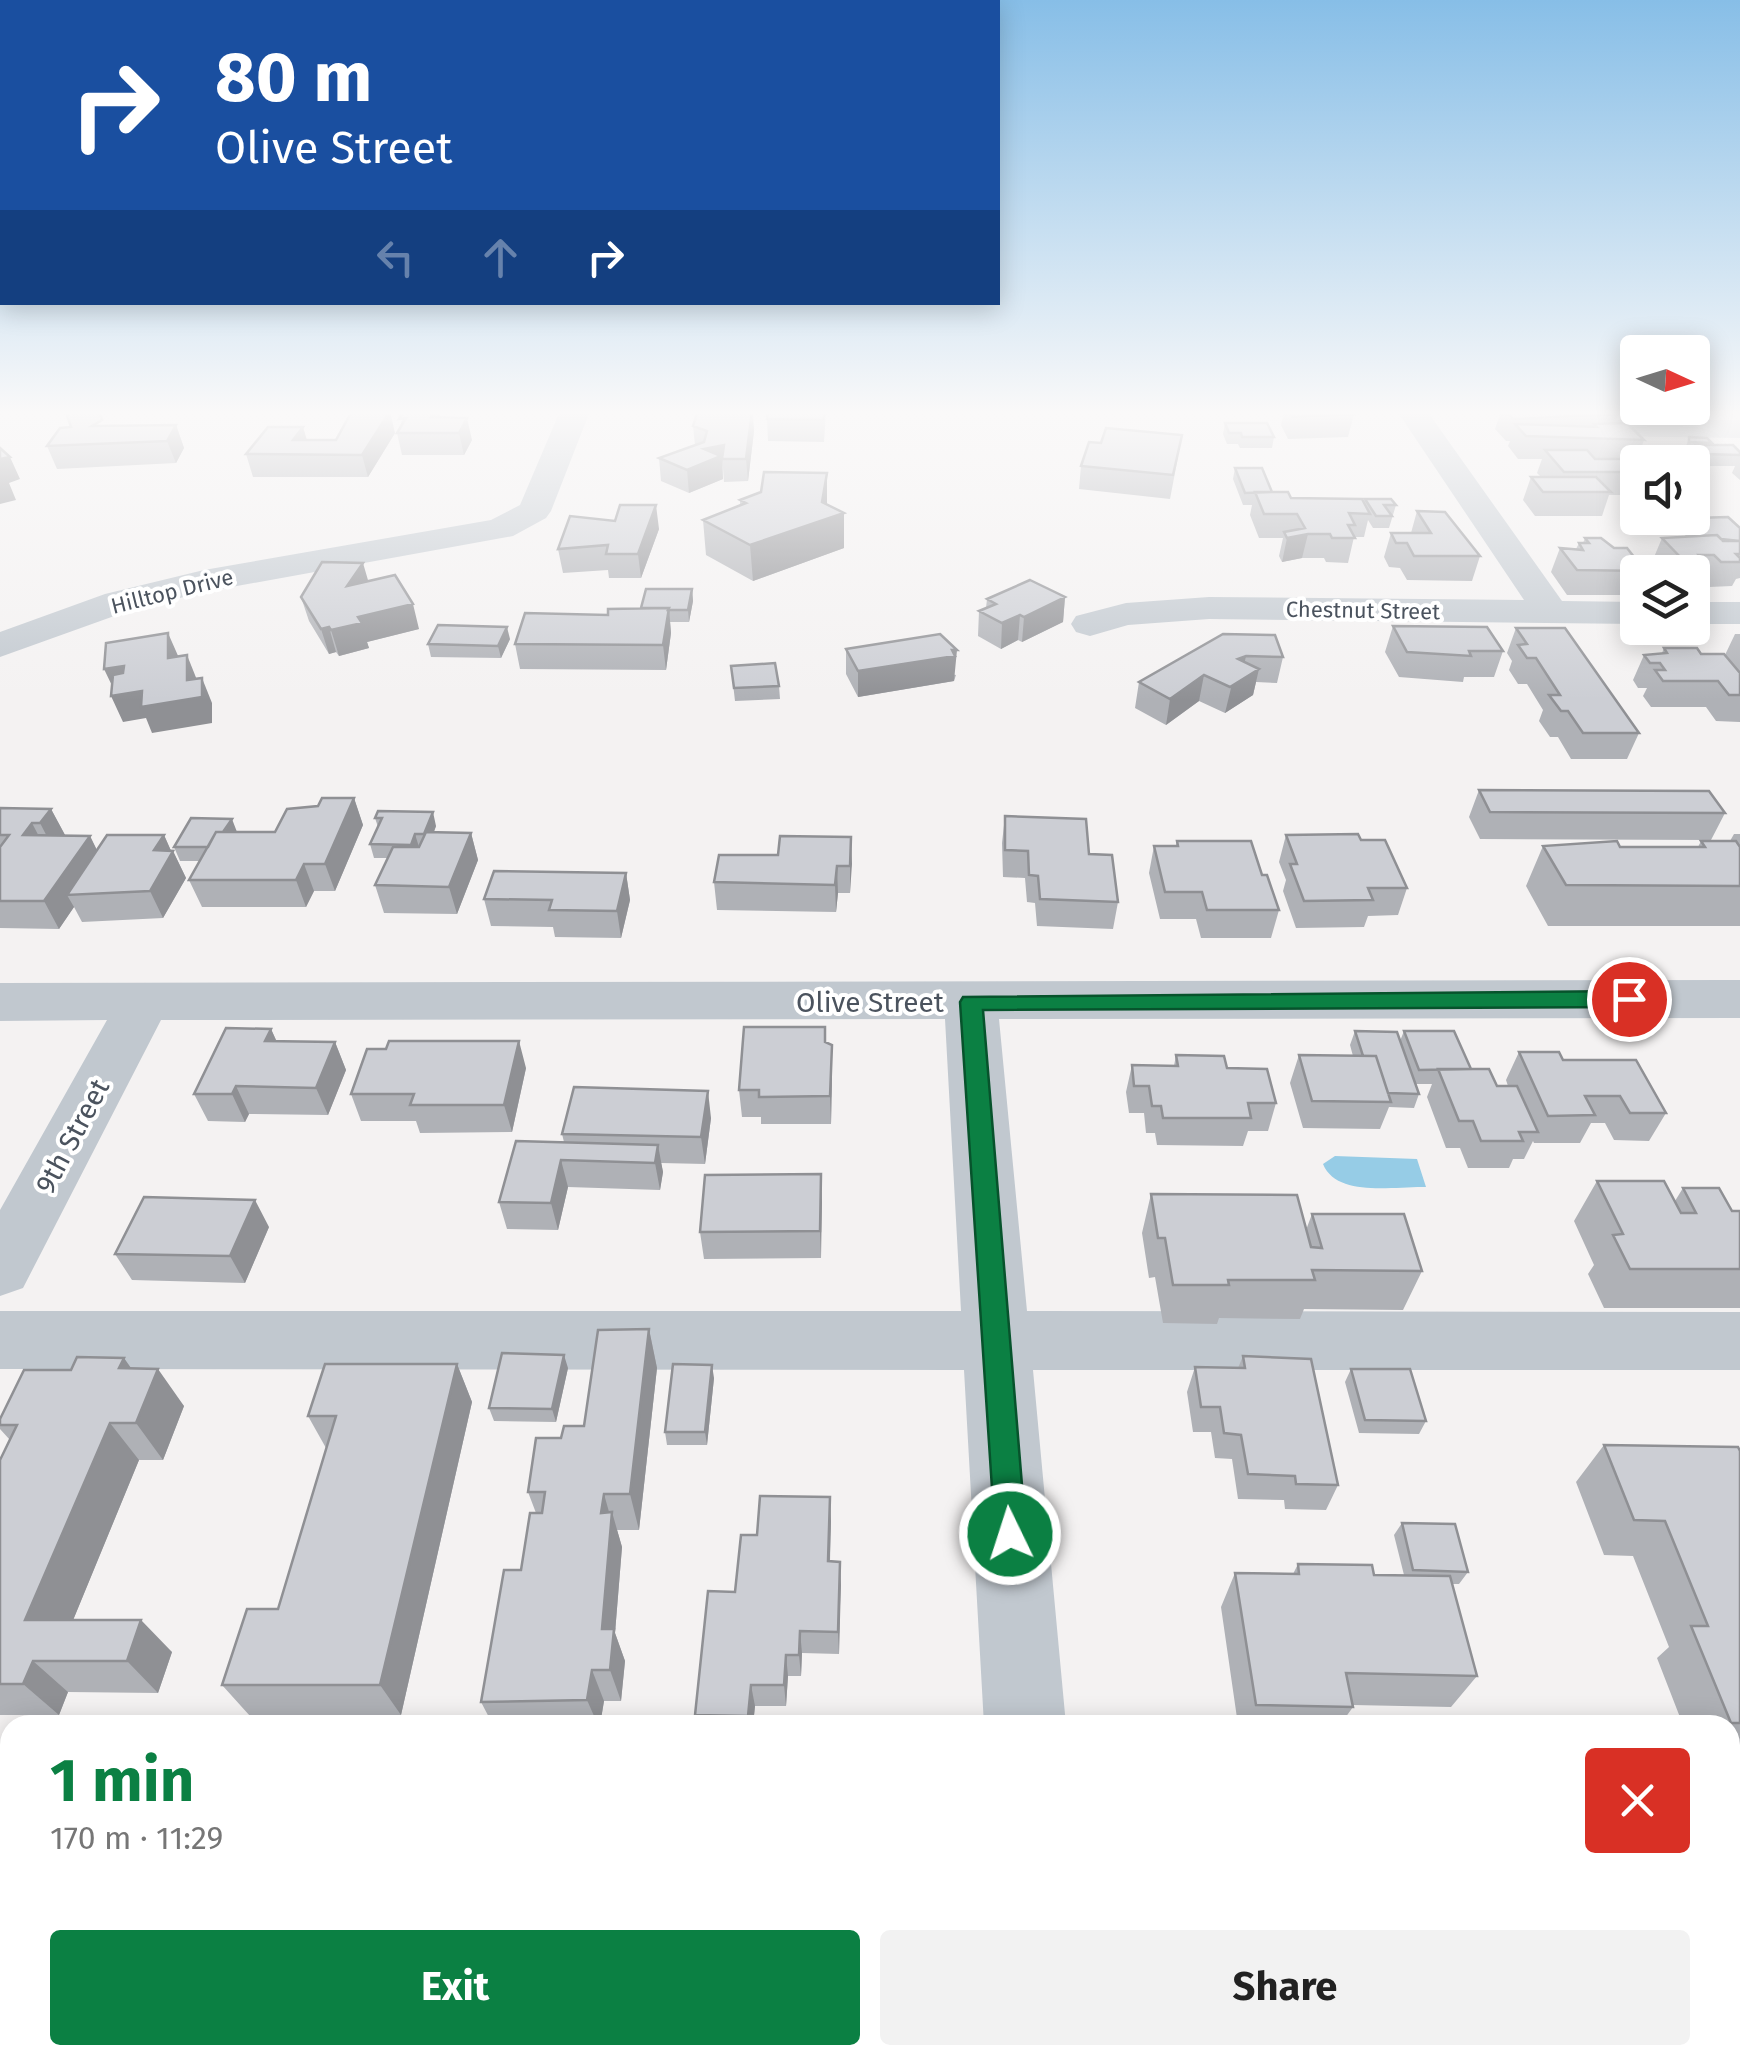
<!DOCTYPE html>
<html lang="en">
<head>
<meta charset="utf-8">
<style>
	:root { --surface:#fff; --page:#f2f2f2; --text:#222; --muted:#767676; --accent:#0b8043 }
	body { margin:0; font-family:"Fira Sans",sans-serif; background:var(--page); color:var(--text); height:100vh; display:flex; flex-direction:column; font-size:38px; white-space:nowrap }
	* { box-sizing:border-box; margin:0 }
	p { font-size:32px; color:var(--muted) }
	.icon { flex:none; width:55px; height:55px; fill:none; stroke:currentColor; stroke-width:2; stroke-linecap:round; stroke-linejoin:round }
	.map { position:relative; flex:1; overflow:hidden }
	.details { position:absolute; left:0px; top:1715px; width:1740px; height:350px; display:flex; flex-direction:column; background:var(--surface); border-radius:30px 30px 0 0; box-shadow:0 5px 25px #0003 }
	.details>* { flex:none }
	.top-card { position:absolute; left:0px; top:0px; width:1000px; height:305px; box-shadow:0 5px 25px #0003; background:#1a4fa0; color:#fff; overflow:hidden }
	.needle { width:65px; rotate:94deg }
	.buttons { position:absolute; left:1620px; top:335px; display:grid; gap:20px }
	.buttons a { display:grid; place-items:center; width:90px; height:90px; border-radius:10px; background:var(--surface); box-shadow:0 5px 25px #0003; font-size:50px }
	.pin { position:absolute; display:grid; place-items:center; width:85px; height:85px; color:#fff; margin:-42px; border:5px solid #fff; border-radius:50%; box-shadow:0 2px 10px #0007 }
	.me { position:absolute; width:110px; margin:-55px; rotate:356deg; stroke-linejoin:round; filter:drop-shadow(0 0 8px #0008) }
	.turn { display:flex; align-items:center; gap:35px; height:210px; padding:0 50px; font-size:45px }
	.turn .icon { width:130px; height:130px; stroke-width:2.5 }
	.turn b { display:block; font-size:70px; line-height:85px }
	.lanes { display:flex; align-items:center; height:95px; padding:0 50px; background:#0003; justify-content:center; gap:50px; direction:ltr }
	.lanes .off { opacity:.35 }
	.round { display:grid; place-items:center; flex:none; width:105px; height:105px; border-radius:10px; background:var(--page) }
	.headline { display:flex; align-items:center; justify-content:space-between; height:170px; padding:0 50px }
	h1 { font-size:60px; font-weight:700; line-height:75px; color:var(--accent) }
	.primary-button { display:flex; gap:20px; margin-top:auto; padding:20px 50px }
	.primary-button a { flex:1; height:115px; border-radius:10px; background:var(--accent); color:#fff; font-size:40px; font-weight:700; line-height:115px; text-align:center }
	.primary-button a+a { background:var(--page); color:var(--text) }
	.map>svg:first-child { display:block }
	.water { fill:#96cce6 }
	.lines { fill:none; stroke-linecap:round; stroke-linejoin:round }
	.minor { fill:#c1c8cf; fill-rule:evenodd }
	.wall { fill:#afb1b6 }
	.shaded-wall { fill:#8f9094 }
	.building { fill:#ccced4; stroke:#8f9094; stroke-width:2.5 }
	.route { fill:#0b8043; stroke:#07532c; stroke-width:2.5 }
	.labels { text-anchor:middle; stroke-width:8; stroke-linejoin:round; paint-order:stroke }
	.far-street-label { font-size:22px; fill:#4b535e; stroke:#fff }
	.street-label { font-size:28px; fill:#4b535e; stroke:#fff }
</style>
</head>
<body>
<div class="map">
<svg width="1740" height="2065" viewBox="0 0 1740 2065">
	<rect width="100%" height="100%" fill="#f4f2f2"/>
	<!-- water -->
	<path class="water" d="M1335 1156 1417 1159 1426 1187C1394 1186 1337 1198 1323 1164Z"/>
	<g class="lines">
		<!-- minor -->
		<path class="minor" d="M560 411H590L551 511 546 518 513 536 204 592 131 610 0 657V632L105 594 204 570 491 520 520 505Z
			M1397 411H1427L1562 601 1638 602V624L1209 619 1128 625 1090 636 1076 632 1071 624 1076 616 1126 603 1209 597 1524 600Z
			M1614 420H1740V438L1603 436 1599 429 1603 422Z
			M1692 602H1740V624H1692Z
			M1740 980V1018L999 1019 1027 1311 1740 1312V1370H1033L1066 1725H984L964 1370 0 1369V1311H961L945 1019 161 1020 23 1288 0 1296V1210L107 1020 0 1021V983Z
			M0 1905H10V1997H0Z
			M1730 1908H1740V2000H1730Z
			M1001 2055H1097L1098 2065H1002Z"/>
	</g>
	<!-- wall -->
	<path class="wall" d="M404 411H438L440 417 472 440 464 455H402L397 433 400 427Z
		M753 411 754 431 748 481 724 482 723 468V479L689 493 661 481 659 458 695 445 693 426Z
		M768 411H826L824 442 768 441 767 419Z
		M1284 411H1352L1354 414 1348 437 1288 439 1281 425Z
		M1501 411H1615L1618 414 1615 423 1644 440 1637 459 1638 495H1609L1602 516H1535L1523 500 1531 477H1541L1537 473 1542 459H1518L1508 446 1510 441H1506L1495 429Z
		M1225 423 1274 437 1272 448H1240L1238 444H1227L1223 434Z
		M176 425 184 448 176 463 57 469 47 446 105 426Z
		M303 427 307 440H336L395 433 368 477H253L246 454Z
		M1689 437 1712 443 1711 445 1740 452V480L1732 473 1735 466H1700L1691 457 1692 454 1684 453Z
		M1178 457 1170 499 1079 489 1081 466Z
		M1692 463 1703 472 1692 495Z
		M1235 468 1272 492 1291 498 1364 502 1365 499 1396 505 1389 528H1373L1368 520 1364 537H1354L1348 563 1326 562 1324 558H1302L1282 562 1279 556 1283 538H1259L1250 515 1252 505H1243L1233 479Z
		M740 500 827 505 844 548 753 581 706 555 703 520 740 505Z
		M1417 511 1480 556 1472 581 1407 580 1400 568 1389 567 1384 557 1391 533H1411Z
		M1696 518 1740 528V578L1736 579 1732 586 1709 587 1703 579H1697L1694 586H1692V572H1662L1652 562 1662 538 1685 536Z
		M615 521 659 529 641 578H609L608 570 563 573 558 549Z
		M1585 538 1645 571 1644 572H1638V587L1634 595H1567L1551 572 1560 548 1576 549 1579 543H1583Z
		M368 581 419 629 367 642 369 648 339 656 336 652 329 654 309 621 301 597Z
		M692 589 693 601 689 622H670L671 633 666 670 520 669 515 644 608 615 641 608Z
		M1065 597 1063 622 1022 642 1018 640 1001 649 978 636 979 611 986 608 987 599Z
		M1393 626 1503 651 1494 677H1464L1463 682 1399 677 1385 652Z
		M1516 628 1639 733 1627 759H1571L1558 737H1550L1539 721 1543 710 1527 684H1518L1509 670 1512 661 1507 653Z
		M1223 634 1283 657 1277 683 1256 682 1253 695 1225 713 1199 701 1166 725 1135 708 1139 682Z
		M1735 634H1740V722L1716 721 1706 707H1651L1643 696 1647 688H1638L1633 680 1644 655 1662 653 1664 648 1701 654 1725 655Z
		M510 639 501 658 431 657 428 644Z
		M846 649 956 675 954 681 858 697 846 674Z
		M731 666 779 686 780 699 735 701Z
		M1479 790 1725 813 1711 840 1480 839 1469 817Z
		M354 798 363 825 335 891H314L306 907H202L189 880 200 861H180L174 847 237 832H275L318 806Z
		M0 808 51 809 65 835 90 836 97 850 164 835 171 851H173L186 878 163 918 82 922 74 907 59 929 0 928Z
		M1005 816 1089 854 1118 902 1113 929 1037 926 1035 903 1027 902 1025 878 1003 877 1002 843Z
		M375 818 436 826 434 832 471 833 478 860 457 914 384 913 375 885 388 858H374L370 844 378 827Z
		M1734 834H1740V926H1548L1526 886 1543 846 1698 847 1701 841H1730Z
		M1286 835 1361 840 1407 888 1398 915 1368 916 1364 927 1296 928 1283 891 1286 880 1279 862Z
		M851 837 850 893H838L836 912 717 910 714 882 778 855Z
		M1177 841 1262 875 1279 910 1271 938H1201L1196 919H1160L1149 873 1154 846H1176Z
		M626 873 630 900 621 938 555 937 553 927 491 926 484 899Z
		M825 1027 826 1042 832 1072 831 1124H761V1117H742L739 1090Z
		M271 1029 277 1042H335L346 1070 328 1115 249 1114 245 1122 208 1121 194 1094Z
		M1355 1031 1400 1041 1404 1031 1497 1086H1508L1506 1080 1519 1052 1563 1060 1666 1113 1649 1141 1614 1140 1605 1123H1591L1580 1143H1534L1533 1141 1524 1159H1513L1509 1168H1468L1460 1148H1446L1427 1097 1432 1084H1416L1419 1094 1414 1108 1389 1107 1380 1129 1303 1128 1290 1083 1299 1055 1353 1056 1350 1045Z
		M1176 1055 1227 1068 1276 1103 1268 1131H1248L1243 1146 1157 1145 1155 1133H1146L1144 1113H1129L1126 1092 1132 1065 1174 1066Z
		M526 1068 512 1132 420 1133 416 1121H361L351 1094Z
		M711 1118 705 1164 661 1163 663 1172 660 1190 568 1187 558 1230 507 1229 499 1202 564 1142 562 1134Z
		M821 1174V1258L704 1259 700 1232Z
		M1597 1181 1675 1201 1683 1188 1732 1211H1740V1308H1604L1588 1274 1594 1265 1574 1221Z
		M1151 1194 1306 1230 1312 1214 1422 1271 1403 1310 1304 1309 1300 1319 1219 1318 1217 1324 1163 1323 1155 1277 1149 1278 1142 1233Z
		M269 1227 245 1283 132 1280 115 1254Z
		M649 1329 657 1368 639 1530H617L622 1547 615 1633 625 1661 621 1701H604L600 1725H493L481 1702 521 1570 536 1513 528 1492 584 1426Z
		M1243 1356 1338 1485 1326 1510 1285 1509 1284 1500 1238 1499 1232 1459 1215 1458 1211 1432H1193L1187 1392 1195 1367 1238 1368Z
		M457 1364 472 1402 401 1715 250 1716 222 1685 278 1609 326 1448 308 1416Z
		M568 1368 556 1422 494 1421 489 1408Z
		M132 1369 184 1406 163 1460H139L73 1620 172 1652 158 1693 68 1692 59 1715H0V1460L10 1440 0 1429V1419L71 1370Z
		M1351 1369 1426 1421 1419 1434 1359 1433 1345 1382Z
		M714 1378 707 1445H667L665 1432Z
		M1604 1445 1740 1451V1753H1730V1725H1683L1657 1658 1669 1647 1633 1556 1604 1555 1576 1482Z
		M831 1521 830 1561 840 1562 839 1654 802 1653 801 1676H788L786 1706H755L753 1725H698L695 1715 735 1592 757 1535Z
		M1402 1523 1468 1572 1459 1584H1452L1477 1676 1451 1707 1353 1705V1707L1340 1725H1238L1221 1607 1235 1573 1293 1574 1298 1564 1374 1575H1404L1394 1535Z"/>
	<!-- shaded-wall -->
	<path class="shaded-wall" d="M390 411 395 433 368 477 362 455Z
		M752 411 754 431 748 481 746 459Z
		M467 418 472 440 464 455 459 433Z
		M176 425 184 448 176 463 167 441Z
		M303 427 309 449 293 440Z
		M724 445 722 468 723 479 689 493 687 470 704 449Z
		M10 457 20 479 9 483 16 500 0 504V459Z
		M827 473V507L844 513V548L753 581 750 545 822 502Z
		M656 505 659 529 641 578 638 554Z
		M1308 534 1302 558 1282 562 1287 538Z
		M363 563 370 587 347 586Z
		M692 589 693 601 689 622 688 610Z
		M1065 597 1063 622 1022 642 1024 617Z
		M413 604 419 629 367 642 369 648 339 656 331 630 358 617Z
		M669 608 671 633 666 670 663 645Z
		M1020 615 1018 640 1001 649 1002 623Z
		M329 627 336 652 329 654 321 629Z
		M507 627 510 639 501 658 498 646Z
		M168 633 179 658H168Z
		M957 650 954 681 858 697V671Z
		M187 655 197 680 202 678 212 703V723L152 733 146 718 123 722 111 696 142 691 187 680Z
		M1246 656 1241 680 1259 669 1253 695 1225 713 1238 659Z
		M124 666 135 691 116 694 104 669Z
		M1204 675 1199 701 1166 725 1170 699Z
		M354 798 363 825 335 891 325 864Z
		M51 809 65 835 54 850 40 823Z
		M433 812 436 826 428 847 424 834Z
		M232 819 237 832 215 847Z
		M32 823 46 850 23 835Z
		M471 833 478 860 457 914 449 887Z
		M415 834 419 847 415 858 411 845Z
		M164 835 172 853 173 851 186 878 163 918 150 891 154 850Z
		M90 836 103 863 67 895 74 907 59 929 44 901Z
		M851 837 852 864 850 893V866Z
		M304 864 314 891 306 907 296 880Z
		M837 866 838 893 836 912 835 885Z
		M626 873 630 900 621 938 617 911Z
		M271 1029 283 1056 265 1041Z
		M519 1041 526 1068 512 1132 504 1105Z
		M335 1042 346 1070 328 1115 316 1088Z
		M832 1045V1072L831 1124 830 1096Z
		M236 1086 249 1114 245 1122 232 1094Z
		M708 1091 711 1118 705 1164 701 1137Z
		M658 1145 663 1172 660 1190 655 1163Z
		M561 1160 568 1187 558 1230 551 1203Z
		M821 1174 822 1202 821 1258 820 1231Z
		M255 1200 269 1227 245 1283 230 1256Z
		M649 1329 657 1368 639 1530 630 1494Z
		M564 1355 568 1368 556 1422 552 1409Z
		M124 1358 148 1392 158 1369 184 1406 163 1460 136 1423 119 1368Z
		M457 1364 472 1402 401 1715 380 1685Z
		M712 1365 714 1378 707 1445 705 1432Z
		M110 1423 139 1460 60 1652 25 1620Z
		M604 1494 611 1519 612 1512 622 1547 615 1633 625 1661 621 1701 610 1670 602 1629 601 1513Z
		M830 1497 831 1521 829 1584 828 1561Z
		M840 1562 841 1585 839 1654 838 1632Z
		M141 1620 172 1652 158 1693 127 1661Z
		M800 1631 802 1653 801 1676 799 1655Z
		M786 1655 788 1676 786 1706 784 1685Z
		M33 1661 68 1692 59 1715 23 1684Z
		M592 1670 604 1701 600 1725H598L587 1700Z
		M751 1685 755 1706 753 1725H750L748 1716Z"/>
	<!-- building -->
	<path class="building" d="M71 411H99L102 420 92 426 176 425 167 441 47 446 60 428 71 427 66 412Z
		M352 411H390L362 455 246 454 268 427H303L293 440H336Z
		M404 411H435L431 417 467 418 459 433H397L406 418 399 419Z
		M698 411H752L746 459H722L724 445 704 449 721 456 687 470 659 458 704 442 707 431 693 426Z
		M768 411H825L823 420 767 419Z
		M1289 411H1352L1354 414 1292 417Z
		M1506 411H1615L1618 414 1513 419Z
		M1225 423H1267L1274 437H1242L1241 433H1229Z
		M1627 423 1644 440 1526 436 1515 424 1597 427 1594 424Z
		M1106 428 1182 435 1173 475 1081 466 1089 442 1101 443Z
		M1689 437 1707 438 1712 443 1689 442Z
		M1696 445H1733L1740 452V455L1705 454Z
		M0 448 10 457 0 459Z
		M1545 450H1587L1595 459H1688L1692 462H1638V472H1564Z
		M1692 463 1703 472H1692Z
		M1235 468H1262L1272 492 1245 493Z
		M764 472 827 473 822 502 844 513 750 545 703 520 746 503 740 500 761 492Z
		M1531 477H1596L1611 492H1543Z
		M1255 492H1288L1291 498 1362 499 1370 514 1349 513 1355 525H1348L1355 538H1332L1330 534H1308L1287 538 1284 532 1305 528 1297 514H1264Z
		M1365 499H1391L1396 505H1384L1392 516H1376Z
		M620 505H656L638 554H606L608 545 558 549 570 516 615 521Z
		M1417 511 1445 512 1480 556H1414L1407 543H1396L1391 533H1431Z
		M1728 517 1740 528V541L1721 539 1717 535 1698 536 1689 527H1705L1696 518Z
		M1717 535 1723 541H1740V554H1736L1740 558V562H1721L1714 555H1699L1705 561 1685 562 1662 538Z
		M1585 538H1601L1614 548H1627L1645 571 1577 570 1560 548 1583 550 1579 543H1589Z
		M322 562 363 563 347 586 395 575 413 604 358 617 362 623 331 630 329 627 321 629 301 597Z
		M1030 580 1065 597 1024 617 1020 615 1002 623 979 611 996 604 987 599Z
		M646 589H692L688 610H668L669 608H641Z
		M669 608 663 645 515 644 525 613 608 615V609Z
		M438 625 507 627 498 646 428 644Z
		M1393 626 1487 627 1503 651H1469L1471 656 1407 652Z
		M1516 628H1565L1639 733H1583L1568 711H1561L1549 695H1560L1536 658H1527L1518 645 1527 644Z
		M168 633V658L187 655V680L202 678V697L141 707 142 691 111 696 113 675 123 673 124 666 104 669 106 643Z
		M940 634 957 650H952L955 656 858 671 846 649Z
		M1223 634 1275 635 1283 657 1246 656 1238 659 1259 669 1230 687 1204 675 1170 699 1139 682Z
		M1664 648H1697L1701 654H1724L1740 673V695H1729L1718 681H1663L1655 670H1665L1660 663H1650L1644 655 1667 653Z
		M775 663 779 686 734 688 731 666Z
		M1479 790 1709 791 1725 813 1490 812Z
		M322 798H354L325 864H304L296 880H189L216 832H275L287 809 318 806Z
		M0 808 51 809 40 823H32L23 835 90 836 44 901H0V847L9 835H0Z
		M378 811 433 812 424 834H415L411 845 370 844 382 818H375Z
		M1005 816 1086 819 1089 854 1112 855 1118 902 1040 899 1038 876 1029 875 1028 851 1005 850Z
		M191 818 232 819 223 832H216L208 847H174Z
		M426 832 471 833 449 887 375 885 393 847H419Z
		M1358 834 1361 840H1385L1407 888H1368L1373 900 1304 901 1290 864H1297L1286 835Z
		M107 835H164L154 850 173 851 150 891 67 895Z
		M780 836 851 837 850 866H837L835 885 714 882 719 855H778Z
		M1177 841H1251L1262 875H1267L1279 910H1207L1202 892H1165L1154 846H1178Z
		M1617 841 1620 847H1705L1701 841H1736L1740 847V886L1566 885 1543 846Z
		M494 871 626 873 617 911 549 910 552 900 484 899Z
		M744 1027H825V1042L832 1045 830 1096 759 1097V1090H739Z
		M226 1028 271 1029 265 1041 335 1042 316 1088 236 1086 232 1094H194Z
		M1355 1031 1397 1032 1419 1094 1388 1093 1376 1056H1363Z
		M1404 1031H1454L1471 1069 1419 1070Z
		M389 1041H519L504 1105H410L414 1094H351L367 1049H386Z
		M1519 1052H1559L1563 1060H1636L1666 1113H1630L1620 1096H1585L1595 1115 1548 1116Z
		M1176 1055 1224 1056 1227 1068 1267 1069 1276 1103H1248L1251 1118H1163L1161 1106H1152L1149 1086H1134L1132 1065 1178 1066Z
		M1299 1055 1376 1056 1391 1102 1312 1101Z
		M1438 1069H1489L1497 1086H1517L1538 1132H1519L1523 1141H1481L1473 1121H1459Z
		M574 1087 708 1091 701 1137 562 1134Z
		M516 1141 658 1145 655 1163 561 1160 551 1203 499 1202Z
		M821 1174 820 1231 700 1232 705 1175Z
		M1597 1181H1664L1681 1213H1696L1683 1188H1719L1732 1211H1740V1269H1630L1613 1235 1623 1234Z
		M1151 1194 1297 1195 1311 1247 1322 1248 1312 1214H1404L1422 1271 1312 1270 1315 1280H1228L1229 1285H1173L1165 1238H1158Z
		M144 1197 255 1200 230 1256 115 1254Z
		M649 1329 630 1494H604L601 1513 612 1512 602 1629H614L610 1670H592L587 1700 481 1702 504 1570H521L530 1513H542L545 1492H528L536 1438H561L564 1426H584L598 1330Z
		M502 1353 564 1355 552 1409 489 1408Z
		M1243 1356 1311 1359 1338 1485 1296 1484 1295 1476 1248 1474 1241 1435 1224 1433 1220 1407H1201L1195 1367 1245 1368Z
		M77 1357 124 1358 119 1368 158 1369 136 1423H110L25 1620H141L127 1661H33L23 1684H0V1460L17 1425H0V1419L24 1370H71Z
		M325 1364H457L380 1685H222L247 1609H278L336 1416H308Z
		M673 1364 712 1365 705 1432H665Z
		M1351 1369H1410L1426 1421 1365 1420Z
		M1604 1445 1738 1447 1740 1451V1723H1731L1691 1626H1708L1665 1521 1634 1520Z
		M760 1496 830 1497 828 1561 840 1562 838 1632 800 1631 799 1655H786L784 1685H751L748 1716 695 1715 708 1591 735 1592 741 1535H757Z
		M1402 1523 1455 1524 1468 1572 1413 1570Z
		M1298 1564 1372 1565 1374 1575 1450 1576 1477 1676 1346 1673 1353 1707 1256 1705 1235 1573 1299 1574Z"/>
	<!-- sky -->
	<linearGradient id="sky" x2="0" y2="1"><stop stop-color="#87bee7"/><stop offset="0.59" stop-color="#faf9f9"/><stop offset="1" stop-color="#faf9f9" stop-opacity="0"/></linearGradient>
	<rect width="1740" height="700" fill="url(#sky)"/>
	<!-- route -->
	<path class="route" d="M1629 991 1640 999 1629 1007 983 1010 1026 1534 1021 1545 1010 1549 1000 1545 995 1534 960 1002 963 997Z"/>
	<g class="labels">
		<!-- far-street labels -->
		<g class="far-street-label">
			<text transform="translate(172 591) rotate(-14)" y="8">Hilltop Drive</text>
			<text transform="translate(1363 610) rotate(1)" y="8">Chestnut Street</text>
		</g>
		<!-- street labels -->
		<g class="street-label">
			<text x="870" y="1012">Olive Street</text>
			<text transform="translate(72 1136) rotate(-62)" y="10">9th Street</text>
		</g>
	</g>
</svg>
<div class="buttons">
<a><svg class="needle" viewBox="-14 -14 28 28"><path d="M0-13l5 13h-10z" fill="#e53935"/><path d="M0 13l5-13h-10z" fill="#767676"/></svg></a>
<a><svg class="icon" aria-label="sound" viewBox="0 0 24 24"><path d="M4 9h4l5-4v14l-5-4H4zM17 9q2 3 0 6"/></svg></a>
<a><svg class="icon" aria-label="layers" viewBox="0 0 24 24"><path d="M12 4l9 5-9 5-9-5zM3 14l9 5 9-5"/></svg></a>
</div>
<div class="pin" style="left:1629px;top:999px;background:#d93025"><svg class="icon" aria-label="arrive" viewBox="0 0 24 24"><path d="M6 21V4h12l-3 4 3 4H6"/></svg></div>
<svg class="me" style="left:1010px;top:1534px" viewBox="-20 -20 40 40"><circle r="17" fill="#0b8043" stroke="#fff" stroke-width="3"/><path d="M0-11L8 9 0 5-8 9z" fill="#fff"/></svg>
<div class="top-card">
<div class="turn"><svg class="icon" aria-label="right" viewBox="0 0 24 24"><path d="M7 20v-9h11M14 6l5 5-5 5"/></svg><div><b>80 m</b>Olive Street</div></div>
<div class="lanes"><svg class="icon off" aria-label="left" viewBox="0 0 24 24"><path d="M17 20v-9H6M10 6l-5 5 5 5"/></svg><svg class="icon off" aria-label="ahead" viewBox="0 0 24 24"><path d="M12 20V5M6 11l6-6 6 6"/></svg><svg class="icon" aria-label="right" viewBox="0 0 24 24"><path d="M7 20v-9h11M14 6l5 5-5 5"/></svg></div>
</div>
<section class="details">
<div class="headline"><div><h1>1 min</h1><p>170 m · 11:29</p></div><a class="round" style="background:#d93025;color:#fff"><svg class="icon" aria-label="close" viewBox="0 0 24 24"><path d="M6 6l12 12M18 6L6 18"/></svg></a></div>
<div class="primary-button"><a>Exit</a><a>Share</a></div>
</section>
</div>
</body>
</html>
